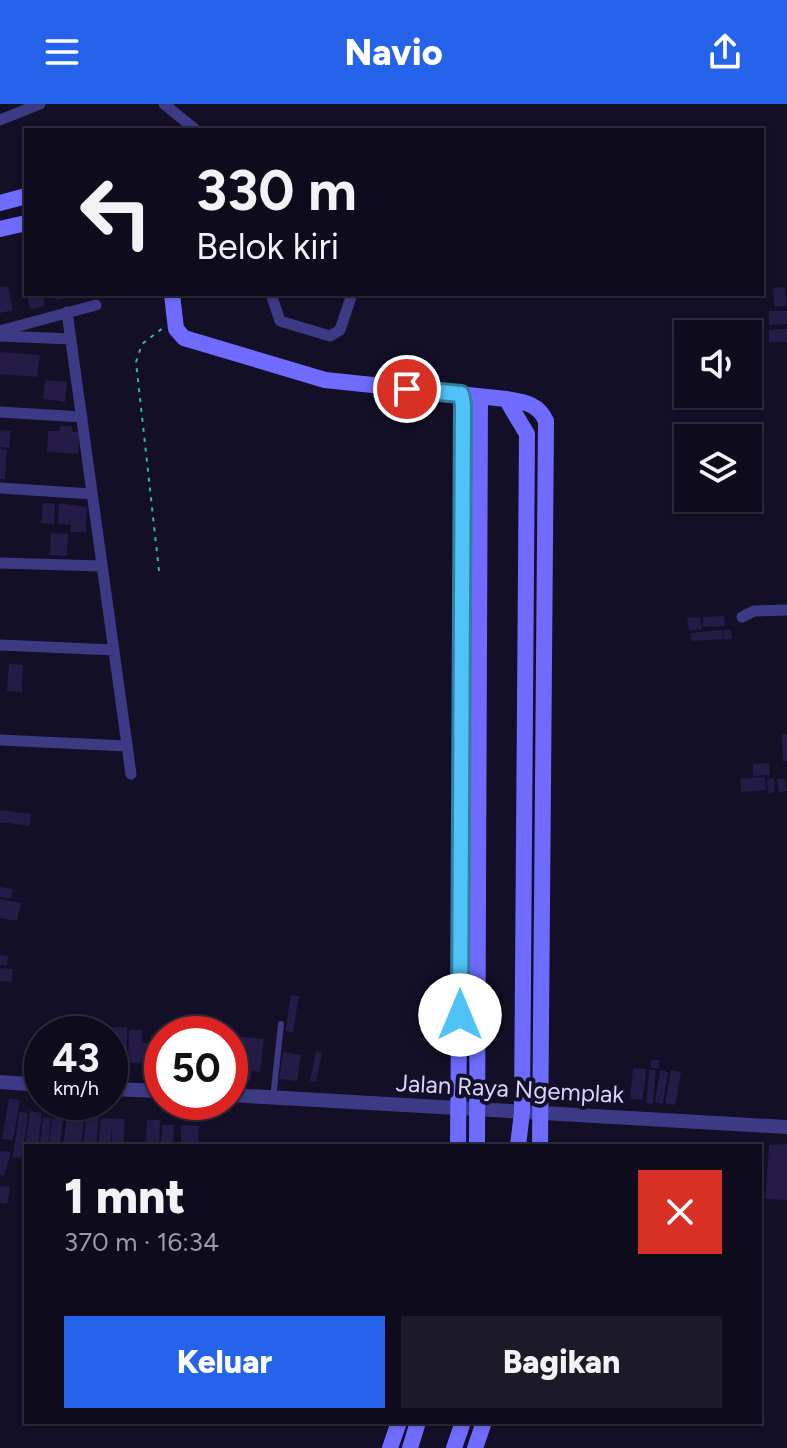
<!DOCTYPE html>
<html lang="id">
<head>
<meta charset="utf-8">
<style>
	:root { --surface:#0e0b1c; --page:#1c1929; --text:#f1f3f6; --muted:#9b9ba3; --line:#2e2b3b; --accent:#2563eb }
	body { margin:0; font-family:Figtree,sans-serif; background:var(--page); color:var(--text); height:100vh; display:flex; flex-direction:column; font-size:30px; white-space:nowrap }
	* { box-sizing:border-box; margin:0 }
	p { font-size:26px; color:var(--muted) }
	.icon { flex:none; width:44px; height:44px; fill:none; stroke:currentColor; stroke-width:2; stroke-linecap:round; stroke-linejoin:round }
	.map { position:relative; flex:1; overflow:hidden }
	.panel { position:absolute; left:24px; top:1040px; width:738px; height:280px; display:flex; flex-direction:column; background:var(--surface); border-radius:0px; box-shadow:0 2px 6px #0004,0 0 0 2px var(--line) }
	.panel>* { flex:none }
	.hud { position:absolute; left:24px; top:24px; width:740px; height:168px; border-radius:0px; box-shadow:0 2px 6px #0004,0 0 0 2px var(--line); background:#0e0b1c; color:var(--text); overflow:hidden }
	.fabs { position:absolute; left:674px; top:216px; display:grid; gap:16px }
	.fabs a { display:grid; place-items:center; width:88px; height:88px; border-radius:0px; background:var(--surface); box-shadow:0 2px 6px #0004,0 0 0 2px var(--line); font-size:40px }
	.speed { position:absolute; left:24px; top:912px; display:flex; gap:16px; font-size:40px; font-weight:700; text-align:center }
	.speed>* { display:grid; place-content:center; width:104px; height:104px; border-radius:50%; background:var(--surface); box-shadow:0 2px 6px #0004,0 0 0 2px var(--line); line-height:1 }
	.speed small { font-size:20px; font-weight:400 }
	.speed .limit { border:12px solid #d22; background:#fff; color:#111 }
	.pin { position:absolute; display:grid; place-items:center; width:68px; height:68px; color:#fff; margin:-34px; border:4px solid #fff; border-radius:50%; box-shadow:0 2px 8px #0007 }
	.me { position:absolute; width:88px; margin:-44px; rotate:0deg; stroke-linejoin:round; filter:drop-shadow(0 0 6px #0008) }
	.turn { display:flex; align-items:center; gap:28px; height:168px; padding:0 40px; font-size:36px }
	.turn .icon { width:104px; height:104px; stroke-width:2.5 }
	.turn b { display:block; font-size:56px; line-height:68px }
	.round { display:grid; place-items:center; flex:none; width:84px; height:84px; border-radius:0px; background:var(--page) }
	.headline { display:flex; align-items:center; justify-content:space-between; height:136px; padding:0 40px }
	h1 { font-size:48px; font-weight:800; line-height:60px }
	.primary-button { display:flex; gap:16px; margin-top:auto; padding:16px 40px }
	.primary-button a { flex:1; height:92px; border-radius:0px; background:var(--accent); color:#fff; font-size:32px; font-weight:800; line-height:92px; text-align:center }
	.primary-button a+a { background:var(--page); color:var(--text) }
	header { display:flex; justify-content:space-between; align-items:center; height:104px; padding:0 40px; background:var(--accent); color:#fff; font-size:36px; font-weight:800 }
	.map>svg:first-child { display:block }
	.building { fill:#241b47 }
	.lines { fill:none; stroke-linecap:round; stroke-linejoin:round }
	.path { stroke:#2fb8b0; stroke-width:2; stroke-dasharray:4 6; stroke-linecap:butt }
	.service { stroke:#3d3a85; stroke-width:6 }
	.minor { stroke:#3d3a85; stroke-width:11 }
	.tertiary { stroke:#3d3a85; stroke-width:14 }
	.secondary { stroke:#6f6bff; stroke-width:16 }
	.route-casing { stroke:#337fa1; stroke-width:20 }
	.route { stroke:#4fc3f7; stroke-width:14 }
	.labels { text-anchor:middle; stroke-width:8; stroke-linejoin:round; paint-order:stroke }
	.street-label { font-size:24px; fill:#d9d4ff; stroke:#130f26 }
</style>
</head>
<body>
<header><svg class="icon" aria-label="menu" viewBox="0 0 24 24"><path d="M4 6h16M4 12h16M4 18h16"/></svg>Navio<svg class="icon" aria-label="share" viewBox="0 0 24 24"><path d="M12 15V3M7 8l5-5 5 5M5 13v7h14v-7"/></svg></header>
<div class="map">
<svg width="787" height="1344" viewBox="0 0 787 1344">
	<rect width="100%" height="100%" fill="#130f26"/>
	<!-- building -->
	<path class="building" d="M8 182 13 206 0 209V183Z
		M785 183 787 202 774 203 773 184Z
		M27 190H43L45 202 30 205Z
		M55 190H70V193L56 196Z
		M769 207H787V220L769 221Z
		M787 225V238H769V226Z
		M0 248 40 251 37 273 0 270Z
		M45 276 67 278 65 298 43 295Z
		M60 322H72V328H79L78 350 47 348 48 327H60Z
		M0 326 11 327 9 344 0 343Z
		M0 345 7 346 5 375H0Z
		M43 399 55 400 54 420 41 419Z
		M59 399 87 403 86 428H70L71 421 58 420Z
		M51 429 68 430 67 452 50 451Z
		M724 512 725 522 703 523V513Z
		M700 513 702 525 689 527 687 514Z
		M722 526 723 535 691 537 690 529Z
		M723 526H731L732 535 724 536Z
		M9 560 23 561 22 588 7 587Z
		M782 630H787V657L783 658Z
		M769 659 770 671 753 672V660Z
		M765 673 766 686 741 688 740 675Z
		M774 674 775 688 768 689 767 675Z
		M785 674 787 687 779 688 777 675Z
		M0 706 31 710 30 722 0 718Z
		M0 783 13 785 11 795 0 793Z
		M0 795 21 799 17 817 0 814Z
		M0 851 8 852 7 862 0 861Z
		M0 864 13 865 12 878 0 877Z
		M291 891 299 892 293 928 285 927Z
		M113 923H127V956H113Z
		M129 926H142V939H151V931H162V958L128 959Z
		M234 932 264 935 260 968 252 967 250 977 232 975Z
		M316 947 322 948 316 978 310 977Z
		M283 948 301 951 297 977 279 975Z
		M651 956H659V965L651 964Z
		M110 959 116 960 115 975H110Z
		M633 964 646 965 643 996 630 995Z
		M649 966H656L653 1000 646 999Z
		M660 966 668 968 663 1000 655 998Z
		M671 966 681 968 675 1001 665 999Z
		M9 994 20 996 13 1036 2 1035Z
		M30 1007 42 1009 38 1042H25Z
		M19 1008 28 1009 22 1054 13 1053Z
		M87 1010 99 1011 96 1042H83Z
		M43 1013 51 1014 48 1040 40 1039Z
		M52 1014 63 1015 60 1042 49 1041Z
		M67 1014 84 1016 81 1042H63Z
		M101 1014 125 1015 123 1042H112V1024L110 1042H98Z
		M147 1016H160L159 1042H146Z
		M162 1021H174L173 1042H161Z
		M181 1021 199 1022 198 1042H181Z
		M787 1040V1096L765 1095 769 1041Z
		M0 1047 11 1048 4 1072 0 1071Z
		M0 1082 10 1083 7 1100 0 1099Z"/>
	<g class="lines">
		<!-- path -->
		<path class="path" d="M159 467 136 258 142 240 163 224"/>
		<!-- service -->
		<path class="service" d="M273 994 281 920"/>
		<!-- minor -->
		<path class="minor" d="M164 0 196 26
			M0 16 40 0
			M271 190 280 217 330 232 340 226 352 190
			M67 208 131 670
			M0 227 96 201
			M0 232 71 235
			M0 308 82 313
			M0 384 92 390
			M0 459 102 462
			M742 513 754 507 787 506
			M0 541 114 546
			M0 636 127 642"/>
		<!-- tertiary -->
		<path class="tertiary" d="M0 978 42 981
			M110 985 162 987
			M230 991 787 1023"/>
		<!-- secondary -->
		<path class="secondary" d="M0 99 26 92
			M0 125 26 119
			M172 190 176 225 184 234 325 276 506 295C523 298 538 299 546 317L540 1042
			M506 295 527 330 522 1008 518 1042
			M458 1042 464 320 461 290
			M477 1042 480 293
			M390 1344 399 1318
			M410 1344 418 1318
			M454 1344 463 1318
			M475 1344 484 1318"/>
	</g>
	<g class="lines">
		<defs>
			<path id="route" d="M407 285 461 290 463 301 460 911"/>
		</defs>
		<!-- route casing -->
		<use href="#route" class="route-casing"/>
		<!-- route -->
		<use href="#route" class="route"/>
	</g>
	<g class="labels">
		<!-- street labels -->
		<g class="street-label">
			<text transform="translate(510 985) rotate(3)" y="8">Jalan Raya Ngemplak</text>
		</g>
	</g>
</svg>
<div class="fabs">
<a><svg class="icon" aria-label="sound" viewBox="0 0 24 24"><path d="M4 9h4l5-4v14l-5-4H4zM17 9q2 3 0 6"/></svg></a>
<a><svg class="icon" aria-label="layers" viewBox="0 0 24 24"><path d="M12 4l9 5-9 5-9-5zM3 14l9 5 9-5"/></svg></a>
</div>
<div class="speed"><div>43<small>km/h</small></div><div class="limit">50</div></div>
<div class="pin" style="left:407px;top:285px;background:#d93025"><svg class="icon" aria-label="arrive" viewBox="0 0 24 24"><path d="M6 21V4h12l-3 4 3 4H6"/></svg></div>
<svg class="me" style="left:460px;top:911px" viewBox="-20 -20 40 40"><circle r="19" fill="#fff"/><path d="M0-13L10 11 0 6-10 11z" fill="#4fc3f7"/></svg>
<div class="hud">
<div class="turn"><svg class="icon" aria-label="left" viewBox="0 0 24 24"><path d="M17 20v-9H6M10 6l-5 5 5 5"/></svg><div><b>330 m</b>Belok kiri</div></div>
</div>
<section class="panel">
<div class="headline"><div><h1>1 mnt</h1><p>370 m · 16:34</p></div><a class="round" style="background:#d93025;color:#fff"><svg class="icon" aria-label="close" viewBox="0 0 24 24"><path d="M6 6l12 12M18 6L6 18"/></svg></a></div>
<div class="primary-button"><a>Keluar</a><a>Bagikan</a></div>
</section>
</div>
</body>
</html>
